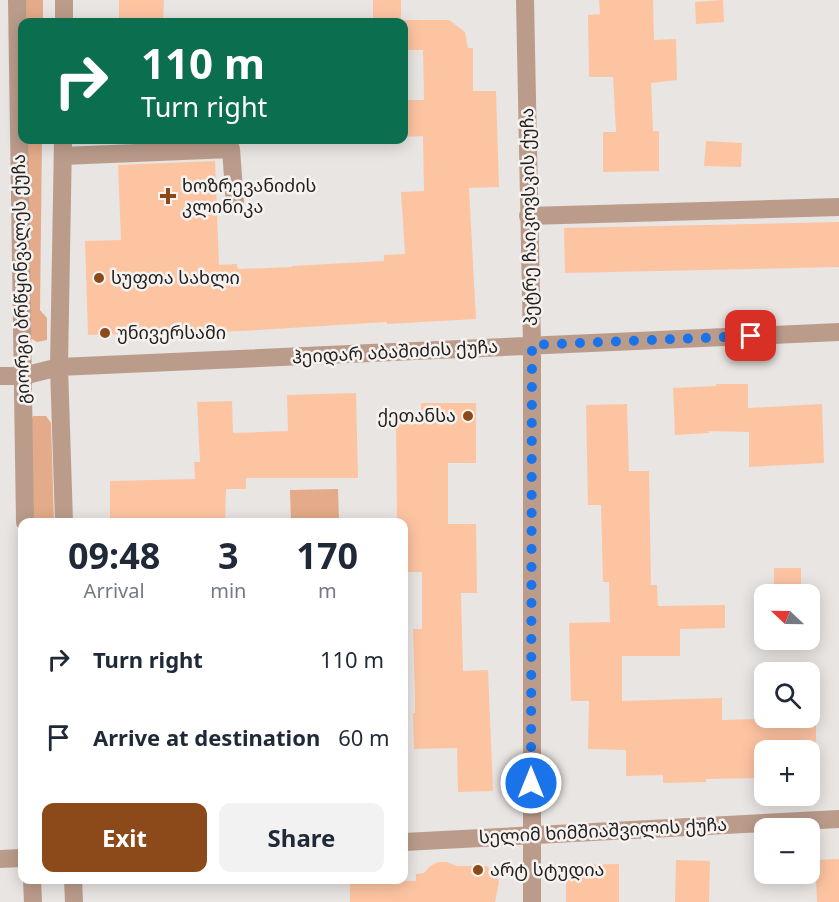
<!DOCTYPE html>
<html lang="en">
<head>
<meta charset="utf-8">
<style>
	:root { --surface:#fff; --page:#f2f2f3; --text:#1f2937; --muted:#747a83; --accent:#8c4919 }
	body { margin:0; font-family:"Noto Sans","Noto Sans Georgian",sans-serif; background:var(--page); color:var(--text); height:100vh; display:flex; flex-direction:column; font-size:22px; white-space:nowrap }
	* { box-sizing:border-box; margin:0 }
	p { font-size:20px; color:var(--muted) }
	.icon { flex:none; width:33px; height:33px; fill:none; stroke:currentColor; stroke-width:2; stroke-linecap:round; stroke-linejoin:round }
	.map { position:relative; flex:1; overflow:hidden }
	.details { position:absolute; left:18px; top:518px; width:390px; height:366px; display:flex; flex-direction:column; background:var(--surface); border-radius:12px; box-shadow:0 3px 15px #0003 }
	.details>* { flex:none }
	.banner { position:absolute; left:18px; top:18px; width:390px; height:126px; border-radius:12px; box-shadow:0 3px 15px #0003; background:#0b6e4f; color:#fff; overflow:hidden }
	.needle { width:39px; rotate:292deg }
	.controls { position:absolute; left:754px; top:584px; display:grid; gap:12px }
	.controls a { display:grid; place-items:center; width:66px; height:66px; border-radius:12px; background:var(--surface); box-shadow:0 3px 15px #0003; font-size:30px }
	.pin { position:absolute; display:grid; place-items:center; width:51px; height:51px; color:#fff; margin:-26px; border-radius:12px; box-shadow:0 3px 9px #0006 }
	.me { position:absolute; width:66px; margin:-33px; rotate:0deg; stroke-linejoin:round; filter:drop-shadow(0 0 4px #0008) }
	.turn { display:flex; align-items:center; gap:21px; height:126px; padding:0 24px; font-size:27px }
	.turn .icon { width:78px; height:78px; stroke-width:2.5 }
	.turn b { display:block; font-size:42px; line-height:51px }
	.eta { display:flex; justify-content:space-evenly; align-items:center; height:102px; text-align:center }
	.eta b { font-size:36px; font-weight:700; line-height:42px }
	.button { display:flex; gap:12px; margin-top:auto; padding:12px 24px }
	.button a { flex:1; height:69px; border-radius:12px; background:var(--accent); color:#fff; font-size:24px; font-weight:700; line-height:69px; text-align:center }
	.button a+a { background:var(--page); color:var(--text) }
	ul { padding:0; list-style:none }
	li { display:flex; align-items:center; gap:18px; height:78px; padding:0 24px }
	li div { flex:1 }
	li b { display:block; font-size:22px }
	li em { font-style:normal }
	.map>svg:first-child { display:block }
	.green { fill:#e3ab89 }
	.building { fill:#fdc4a2 }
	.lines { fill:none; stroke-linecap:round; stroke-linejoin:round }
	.minor { stroke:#bb9c8b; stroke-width:18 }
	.route { stroke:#1a73e8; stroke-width:10; stroke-dasharray:0 18 }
	.poi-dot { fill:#8c4919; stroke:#f6f2f0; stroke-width:2 }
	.labels { text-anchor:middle; stroke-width:5; stroke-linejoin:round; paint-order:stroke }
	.poi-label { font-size:18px; fill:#232221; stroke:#f6f2f0; text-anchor:start }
	.street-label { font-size:18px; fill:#232221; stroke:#f6f2f0 }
</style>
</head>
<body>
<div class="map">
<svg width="839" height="902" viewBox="0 0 839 902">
	<rect width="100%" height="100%" fill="#e9e5e2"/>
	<!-- green -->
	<path class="green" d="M26 0H43V22H26Z
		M27 140H42L40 310 47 318V340L37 342 27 336Z
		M33 416H46L51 423 54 522H33L30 423Z
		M338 489 339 522H291L290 490Z"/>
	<!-- building -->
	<path class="building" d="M119 0H164L163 21 119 22Z
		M373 0H401V22H373Z
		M599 0H653L654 40 676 39 677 80 651 83 653 131H659V171L603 172V132H616L613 77H589L588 15 600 14Z
		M723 0 724 22 696 24 695 2Z
		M404 20H449L465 32 468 48H473V91H496L499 187 469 188 476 319 387 324V322L242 331 88 335 85 241 121 240 118 165 215 161 219 265 237 264 238 269 292 267V266L384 261V255L405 254 401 192 424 191 423 136 404 137V100H424L423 50H404Z
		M706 141 742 143 741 167 704 166Z
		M839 222V267L565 273 564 228Z
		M716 384H748V408L822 404 824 463 749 467V432L708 431 709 433 675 435 673 388 716 386Z
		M356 393 358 478H246V489H226L225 522H110V481L195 479 194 462H200L197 402 232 401 233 433 288 431 287 395Z
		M421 403H476V463H448V524H476L477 593H461L463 671 488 670 493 791 458 792 457 748 414 749 413 713H415V695L413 629H422V572H404V522H397L396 424H421Z
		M627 404 629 471H649L651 585H657L658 606 725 605V628L680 629V656H622V701L722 698V720L816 717V750H765V778L706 779V782L663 783V775L626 776V750L588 749 589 701H571L569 623 610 622 609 582H603L601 505H588L586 405Z
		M774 568H801V594H774Z
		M839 859V902H817L815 860Z
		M676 860 710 861 709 902H675Z
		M438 862H447L457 866H487L497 876 499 882 495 902H350V880L416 881V874L424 873 430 866Z
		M619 864V902H566V865Z"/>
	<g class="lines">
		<!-- minor -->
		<path class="minor" d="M17 0 25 522
			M525 0 532 345V902
			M64 22V0
			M63 140 59 367 64 522
			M63 156 231 149 235 205
			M528 216 839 207
			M0 376H23L59 367 839 332
			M404 842 839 819
			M0 859 22 858
			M32 879 33 902
			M73 879 74 902"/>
	</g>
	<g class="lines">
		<!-- route -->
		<path class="route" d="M531 783 532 345 751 336"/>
	</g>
	<!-- markers -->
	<g class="poi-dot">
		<path d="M165 187h6v6h6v6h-6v6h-6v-6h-6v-6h6z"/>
		<circle cx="99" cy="278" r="6"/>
		<circle cx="105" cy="333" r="6"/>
		<circle cx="468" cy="416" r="6"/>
		<circle cx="478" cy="870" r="6"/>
	</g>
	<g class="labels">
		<!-- poi labels -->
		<g class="poi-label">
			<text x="182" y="192">ხოზრევანიძის<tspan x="182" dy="21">კლინიკა</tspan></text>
			<text x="111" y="284">სუფთა სახლი</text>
			<text x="117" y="339">უნივერსამი</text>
			<text x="456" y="422" text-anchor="end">ქეთანსა</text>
			<text x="490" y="876">არტ სტუდია</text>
		</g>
		<!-- street labels -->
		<g class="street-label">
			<text transform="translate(529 217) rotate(-91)" y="6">პეტრე ჩაიკოვსკის ქუჩა</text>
			<text transform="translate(21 279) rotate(-91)" y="6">გიორგი ბრწყინვალეს ქუჩა</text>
			<text transform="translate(395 352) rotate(-3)" y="6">ჰეიდარ აბაშიძის ქუჩა</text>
			<text transform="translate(603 831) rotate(-3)" y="6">სელიმ ხიმშიაშვილის ქუჩა</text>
		</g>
	</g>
</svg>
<div class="controls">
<a><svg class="needle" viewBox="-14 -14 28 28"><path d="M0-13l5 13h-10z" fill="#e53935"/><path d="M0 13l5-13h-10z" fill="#747a83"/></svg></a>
<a><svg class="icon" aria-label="search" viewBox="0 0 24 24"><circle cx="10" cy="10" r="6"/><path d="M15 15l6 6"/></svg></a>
<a>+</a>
<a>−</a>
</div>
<div class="pin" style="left:751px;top:336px;background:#d93025"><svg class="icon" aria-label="arrive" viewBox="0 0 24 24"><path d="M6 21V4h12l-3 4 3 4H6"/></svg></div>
<svg class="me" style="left:531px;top:783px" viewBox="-20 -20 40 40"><circle r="17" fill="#1a73e8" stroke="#fff" stroke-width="3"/><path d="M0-11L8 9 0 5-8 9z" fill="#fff"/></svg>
<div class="banner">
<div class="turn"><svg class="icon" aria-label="right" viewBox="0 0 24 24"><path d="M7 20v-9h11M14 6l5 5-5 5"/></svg><div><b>110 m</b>Turn right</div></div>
</div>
<section class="details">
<div class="eta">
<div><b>09:48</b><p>Arrival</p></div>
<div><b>3</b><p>min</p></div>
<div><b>170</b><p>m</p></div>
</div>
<ul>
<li><svg class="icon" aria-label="right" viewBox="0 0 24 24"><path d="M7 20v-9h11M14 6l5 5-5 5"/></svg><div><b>Turn right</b></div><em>110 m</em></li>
<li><svg class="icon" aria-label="arrive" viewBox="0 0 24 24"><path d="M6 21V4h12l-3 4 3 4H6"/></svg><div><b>Arrive at destination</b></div><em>60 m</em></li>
</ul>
<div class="button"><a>Exit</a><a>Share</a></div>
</section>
</div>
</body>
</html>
